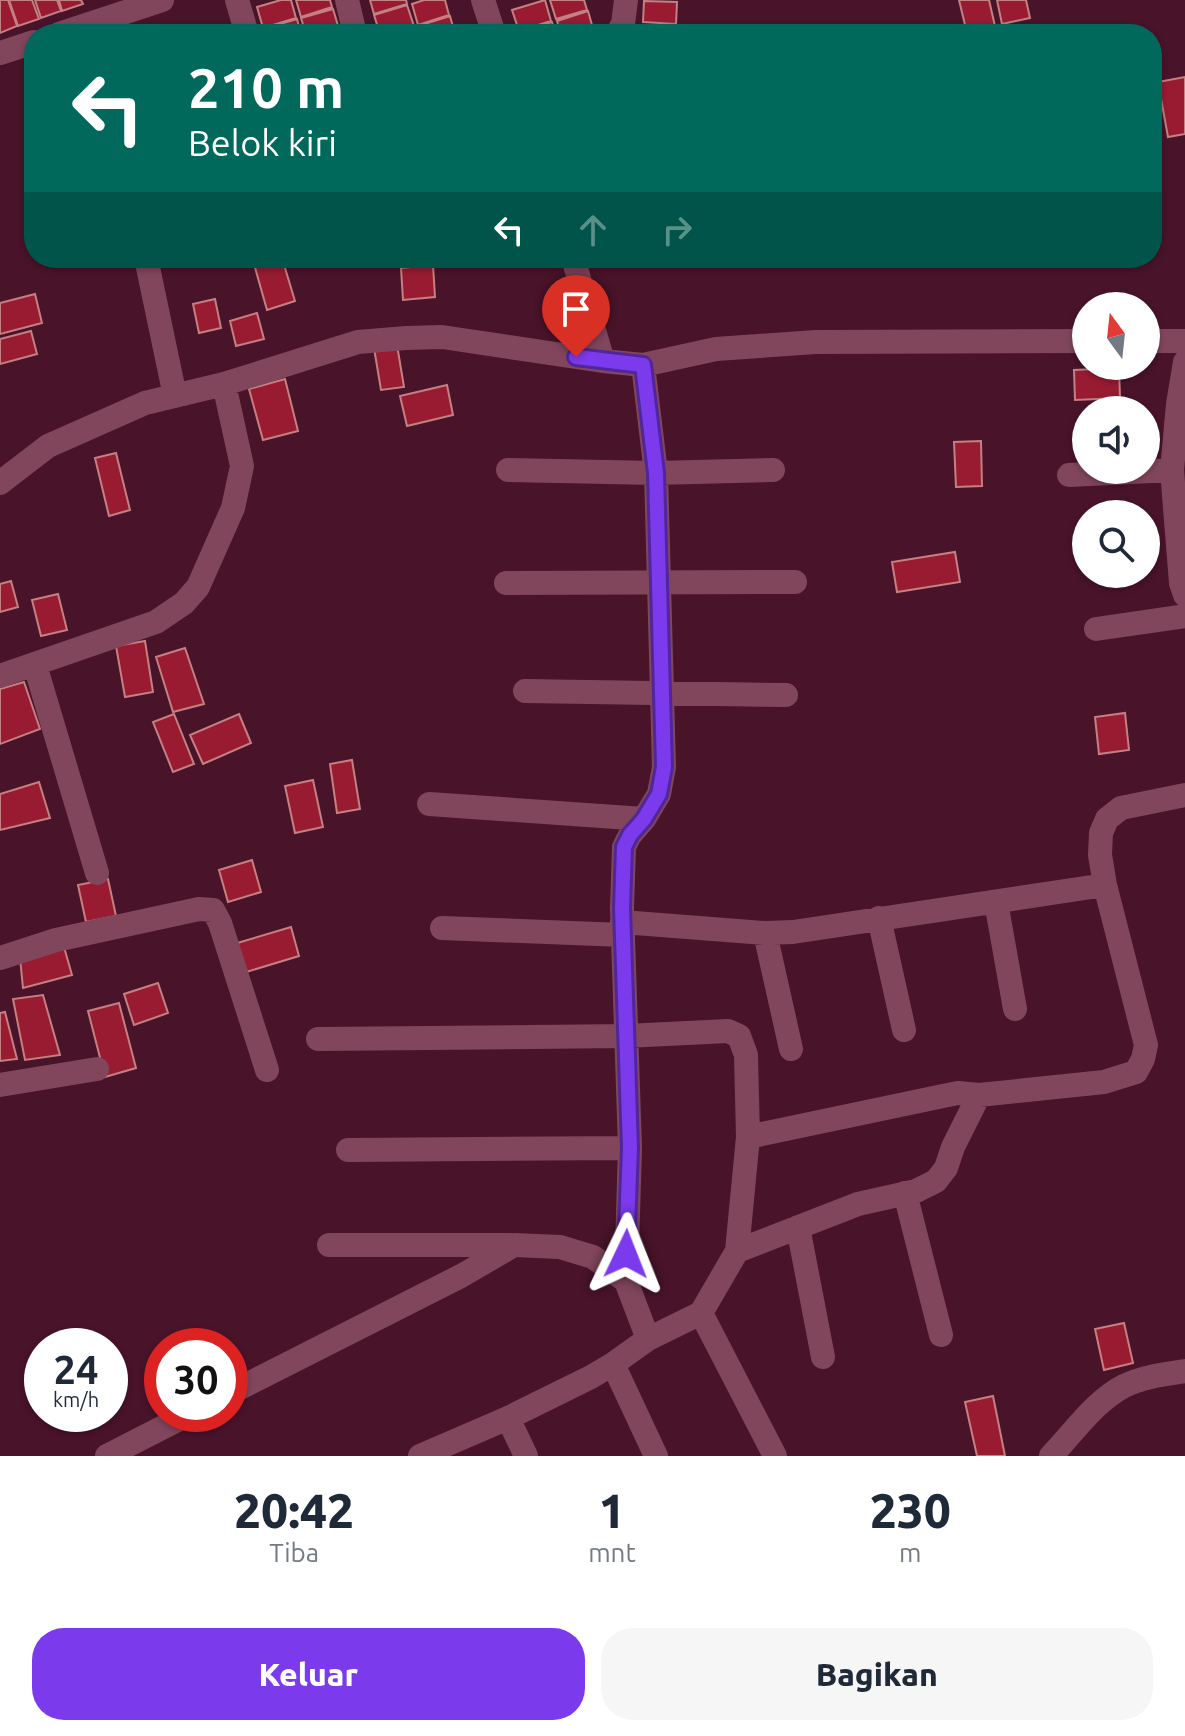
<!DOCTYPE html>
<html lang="id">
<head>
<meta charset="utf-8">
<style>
	:root { --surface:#fff; --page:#f6f6f7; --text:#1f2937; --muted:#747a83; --accent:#7c3aed }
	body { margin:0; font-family:Ubuntu,sans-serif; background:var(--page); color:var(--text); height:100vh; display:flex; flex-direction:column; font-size:30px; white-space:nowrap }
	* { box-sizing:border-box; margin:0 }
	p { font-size:26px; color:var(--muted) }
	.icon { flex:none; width:44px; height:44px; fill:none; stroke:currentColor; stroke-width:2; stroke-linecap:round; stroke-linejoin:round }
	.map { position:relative; height:1456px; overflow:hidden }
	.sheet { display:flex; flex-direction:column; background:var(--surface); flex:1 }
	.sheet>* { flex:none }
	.banner { position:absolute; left:24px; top:24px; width:1138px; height:244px; border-radius:32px; box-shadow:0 2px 6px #0004; background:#00695c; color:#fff; overflow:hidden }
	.needle { width:52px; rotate:345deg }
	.buttons { position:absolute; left:1072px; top:292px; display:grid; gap:16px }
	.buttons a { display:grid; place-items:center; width:88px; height:88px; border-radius:50%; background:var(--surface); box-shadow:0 2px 6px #0004; font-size:40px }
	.speed { position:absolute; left:24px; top:1328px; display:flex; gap:16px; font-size:40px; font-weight:700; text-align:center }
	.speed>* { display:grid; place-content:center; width:104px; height:104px; border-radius:50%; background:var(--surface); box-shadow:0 2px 6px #0004; line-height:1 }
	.speed small { font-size:20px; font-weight:400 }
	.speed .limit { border:12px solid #d22; background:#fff; color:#111 }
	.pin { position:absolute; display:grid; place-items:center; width:68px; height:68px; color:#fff; margin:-82px -34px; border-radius:50% 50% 50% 0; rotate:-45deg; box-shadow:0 0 8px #0007 }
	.pin .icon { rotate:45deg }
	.me { position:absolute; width:88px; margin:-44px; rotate:2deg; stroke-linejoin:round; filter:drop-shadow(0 0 6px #0008) }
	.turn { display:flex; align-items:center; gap:28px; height:168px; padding:0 32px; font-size:36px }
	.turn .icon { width:104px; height:104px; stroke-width:2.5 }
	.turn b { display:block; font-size:56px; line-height:68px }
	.lanes { display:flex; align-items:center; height:76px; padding:0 32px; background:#0003; justify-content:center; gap:40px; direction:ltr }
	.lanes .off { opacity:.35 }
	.eta { display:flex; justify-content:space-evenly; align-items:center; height:136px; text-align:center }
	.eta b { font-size:48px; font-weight:800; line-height:56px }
	.button { display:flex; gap:16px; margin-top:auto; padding:16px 32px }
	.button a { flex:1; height:92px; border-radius:32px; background:var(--accent); color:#fff; font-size:32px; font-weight:800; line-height:92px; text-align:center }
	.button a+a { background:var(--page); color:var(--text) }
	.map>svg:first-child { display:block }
	.building { fill:#981b32; stroke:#c48082; stroke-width:2 }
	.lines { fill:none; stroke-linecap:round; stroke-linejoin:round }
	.minor { stroke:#81465c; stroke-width:24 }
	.route-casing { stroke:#51269a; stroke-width:20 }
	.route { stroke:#7c3aed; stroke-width:14 }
</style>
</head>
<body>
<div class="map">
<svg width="1185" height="1456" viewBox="0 0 1185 1456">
	<rect width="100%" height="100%" fill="#49132a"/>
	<!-- building -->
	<path class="building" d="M0 0H8L17 26 0 33Z
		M9 0H32L39 19 18 26Z
		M35 0H57L61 11 41 18Z
		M59 0H81L83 4 62 11Z
		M281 0H291L296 18 263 28 257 7Z
		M296 0H330L332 7 301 17Z
		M370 0H406L407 4 374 14Z
		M424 0H445L449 15 418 25 412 4Z
		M545 0 551 21 519 31 512 10Z
		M550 0H584L587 10 556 19Z
		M959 0H989L995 26 967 33Z
		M997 0H1026L1030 18 1002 24Z
		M644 1 677 2 676 24 643 22Z
		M407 5 414 26 387 34H380L374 15Z
		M333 9 339 29 322 34H306L301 18Z
		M588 11 594 32 587 34H561L557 21Z
		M450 16 455 34H421L418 26Z
		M297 19 301 34H265L263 29Z
		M552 22 556 34H520L519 32Z
		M1185 77V134L1168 137 1158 82Z
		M274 258H282L295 301 267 310 254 264Z
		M433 265 435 297 403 300 401 268Z
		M35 294 42 323 0 334V303Z
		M215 299 221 328 199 333 193 304Z
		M257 313 264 339 236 346 230 321Z
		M31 331 37 354 0 364V339Z
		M397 345 404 387 381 390 374 348Z
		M1119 368 1120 398 1075 400 1074 370Z
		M285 379 298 431 263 440 249 389Z
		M447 385 453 415 407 426 400 396Z
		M981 441 982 486 956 487 954 442Z
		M116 453 130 510 109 516 95 458Z
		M955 552 960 582 897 592 892 562Z
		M11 581 18 607 0 612V584Z
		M58 594 67 630 41 636 32 600Z
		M145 641 153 692 125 697 116 646Z
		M185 648 204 704 173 712 156 657Z
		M24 682 40 729 0 744V689Z
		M1125 713 1129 750 1099 754 1095 717Z
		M174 714 194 764 173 772 153 722Z
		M239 714 251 743 203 764 190 735Z
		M352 760 360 809 337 813 330 764Z
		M313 780 323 827 295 833 285 786Z
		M39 782 50 818 0 830V794Z
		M252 860 261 892 228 902 219 870Z
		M108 879 116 916 86 922 78 885Z
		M291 927 299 956 243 973 234 944Z
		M64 947 72 975 23 988 20 958Z
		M158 983 168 1013 134 1025 124 994Z
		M43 995 60 1055 25 1060 13 999Z
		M119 1003 136 1068 105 1077 88 1011Z
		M5 1012 17 1059 0 1061V1013Z
		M1124 1323 1133 1363 1104 1370 1095 1329Z
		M993 1396 1005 1456H977L965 1402Z"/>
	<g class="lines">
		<!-- minor -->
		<path class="minor" d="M237 0 247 34
			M347 0 355 34
			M483 0 494 34
			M59 34 162 0
			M617 34 623 24 626 0
			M0 53 34 42
			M146 258 175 396
			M573 258 603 361
			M1146 341H1185
			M508 470 656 473 773 470
			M1172 470 1181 583 1185 595
			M1069 475 1172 470 1178 404 1185 362
			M0 483 48 446 145 403 224 384 358 342 406 338 442 337 603 361 643 365 716 349 816 342 1086 341
			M506 583 795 582
			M1096 629 1185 616
			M35 665 97 873
			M0 676 156 622 184 603 198 587 233 508 242 466 224 384
			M525 691 786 695
			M429 804 644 819
			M996 902 1015 1009
			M879 918 904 1030
			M622 922 765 933 793 932 1105 885
			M442 928 623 935
			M765 933 791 1049
			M0 958 56 940 199 909 213 910 220 923 267 1070
			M318 1039 626 1036 728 1031 739 1036 746 1055 748 1137 737 1251
			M0 1085 97 1069
			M748 1137 943 1096 958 1093 979 1095
			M348 1150 630 1148
			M905 1193 941 1335
			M798 1227 823 1357
			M329 1245H511
			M701 1313 737 1251 858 1204 916 1191 936 1181 946 1168 953 1147 979 1095 1104 1082 1136 1072 1143 1059 1146 1045 1105 885 1100 855 1101 833 1107 819 1121 808 1185 795
			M648 1339 701 1313 775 1456
			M613 1364 656 1456
			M230 1393 461 1276 514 1245 560 1247 593 1257 626 1281
			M508 1418 526 1456
			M107 1456 189 1414
			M420 1456 508 1418 591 1377 613 1364 648 1339 626 1281 630 1148 622 908 624 847 630 835 644 819 659 794 664 767 656 473 643 365
			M1051 1456C1073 1433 1095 1401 1124 1386 1142 1377 1165 1374 1185 1371"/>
	</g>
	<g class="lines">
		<defs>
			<path id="route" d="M576 357 643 365 656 473 664 767 659 794 644 819 630 835 624 847 622 908 630 1148 626 1254"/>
		</defs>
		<!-- route casing -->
		<use href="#route" class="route-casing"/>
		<!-- route -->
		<use href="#route" class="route"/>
	</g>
</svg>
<div class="buttons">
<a><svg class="needle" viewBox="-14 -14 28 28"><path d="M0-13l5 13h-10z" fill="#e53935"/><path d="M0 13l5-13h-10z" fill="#747a83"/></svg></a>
<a><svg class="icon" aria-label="sound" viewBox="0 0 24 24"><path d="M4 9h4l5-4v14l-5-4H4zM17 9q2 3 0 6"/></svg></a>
<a><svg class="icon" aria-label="search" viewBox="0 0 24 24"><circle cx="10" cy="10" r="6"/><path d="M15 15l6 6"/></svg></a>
</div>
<div class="speed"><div>24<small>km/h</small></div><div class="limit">30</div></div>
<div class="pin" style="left:576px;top:357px;background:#d93025"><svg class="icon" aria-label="arrive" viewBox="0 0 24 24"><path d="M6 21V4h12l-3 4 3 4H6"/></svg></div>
<svg class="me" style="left:626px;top:1254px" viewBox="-20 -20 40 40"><path d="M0-17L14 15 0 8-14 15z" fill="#7c3aed" stroke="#fff" stroke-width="4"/></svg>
<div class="banner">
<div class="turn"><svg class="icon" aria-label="left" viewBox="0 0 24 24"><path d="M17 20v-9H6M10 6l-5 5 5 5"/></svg><div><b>210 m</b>Belok kiri</div></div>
<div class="lanes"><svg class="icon" aria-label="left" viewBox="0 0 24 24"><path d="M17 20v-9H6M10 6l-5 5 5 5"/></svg><svg class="icon off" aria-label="ahead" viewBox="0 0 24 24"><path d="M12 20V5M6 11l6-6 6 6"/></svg><svg class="icon off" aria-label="right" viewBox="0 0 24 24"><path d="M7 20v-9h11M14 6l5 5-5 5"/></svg></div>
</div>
</div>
<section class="sheet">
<div class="eta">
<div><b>20:42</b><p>Tiba</p></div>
<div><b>1</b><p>mnt</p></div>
<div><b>230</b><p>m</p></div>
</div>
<div class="button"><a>Keluar</a><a>Bagikan</a></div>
</section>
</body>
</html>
